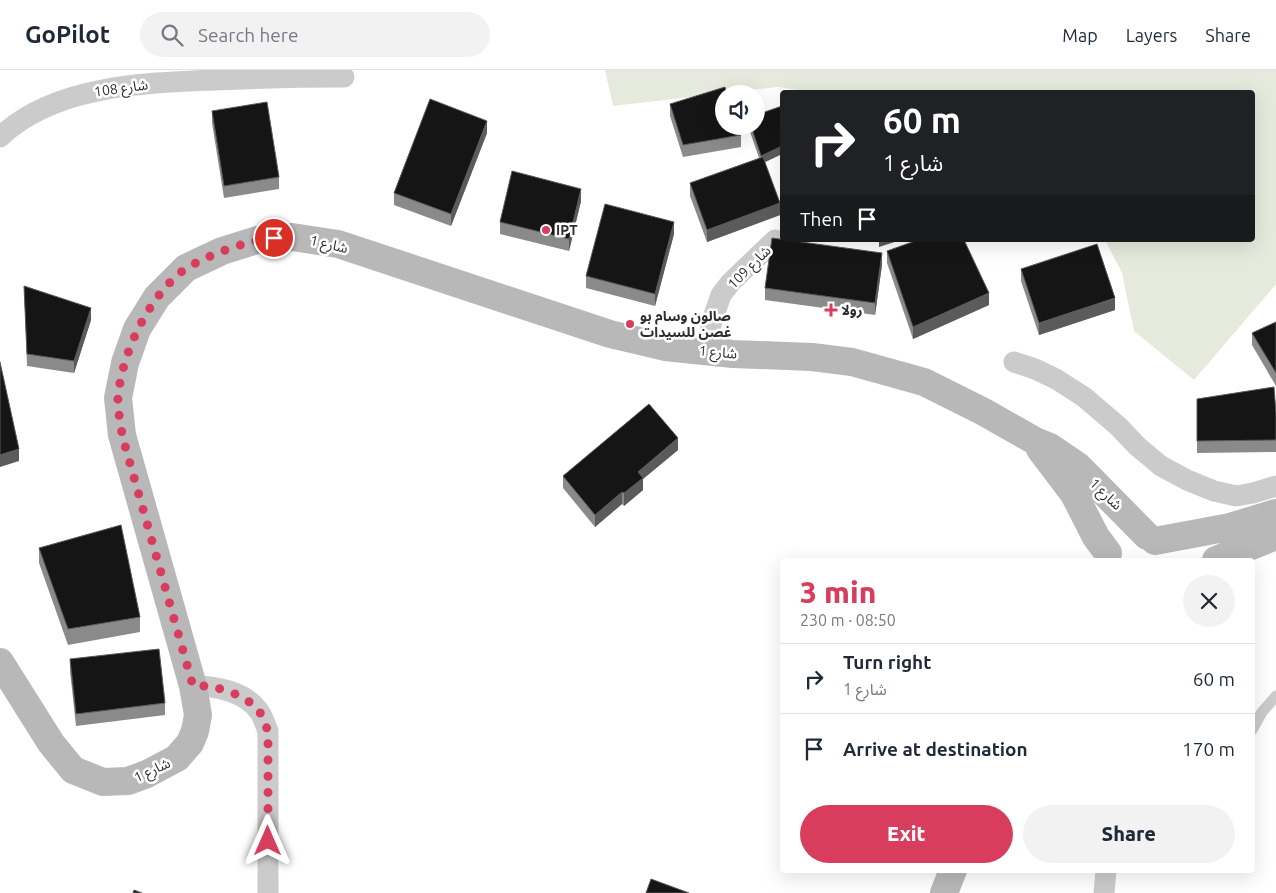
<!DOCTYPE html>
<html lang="en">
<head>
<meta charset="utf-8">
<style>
	:root { --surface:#fff; --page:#f2f2f3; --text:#1f2937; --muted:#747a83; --line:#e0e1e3; --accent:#d83d5d }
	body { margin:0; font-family:Ubuntu,"Noto Sans Arabic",sans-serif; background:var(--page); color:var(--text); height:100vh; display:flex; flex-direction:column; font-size:19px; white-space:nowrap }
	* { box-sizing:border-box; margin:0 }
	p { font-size:16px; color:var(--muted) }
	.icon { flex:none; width:28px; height:28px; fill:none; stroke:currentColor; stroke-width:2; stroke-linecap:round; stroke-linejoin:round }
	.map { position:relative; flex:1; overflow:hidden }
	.sheet { position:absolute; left:780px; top:488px; width:475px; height:315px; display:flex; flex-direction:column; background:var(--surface); border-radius:5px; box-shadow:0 5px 20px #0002 }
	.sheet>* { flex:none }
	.top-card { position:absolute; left:780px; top:20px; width:475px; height:152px; border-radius:5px; box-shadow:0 5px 20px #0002; background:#202124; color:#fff; overflow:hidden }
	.tools { position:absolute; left:715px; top:15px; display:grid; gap:10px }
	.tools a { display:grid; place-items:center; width:50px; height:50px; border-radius:50%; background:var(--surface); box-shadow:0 5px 20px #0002; font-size:25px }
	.pin { position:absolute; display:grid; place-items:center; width:42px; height:42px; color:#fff; margin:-21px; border:2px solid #fff; border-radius:50%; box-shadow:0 1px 5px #0007 }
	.me { position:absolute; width:55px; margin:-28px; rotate:0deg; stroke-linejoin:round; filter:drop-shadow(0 0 4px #0008) }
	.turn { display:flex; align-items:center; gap:18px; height:105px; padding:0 20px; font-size:22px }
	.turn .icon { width:65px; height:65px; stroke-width:2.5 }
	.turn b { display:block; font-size:35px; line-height:42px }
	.then { display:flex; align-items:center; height:48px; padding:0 20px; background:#0003; gap:10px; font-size:19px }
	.round { display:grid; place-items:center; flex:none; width:52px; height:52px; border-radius:26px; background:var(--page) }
	.overview { display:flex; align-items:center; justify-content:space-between; height:85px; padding:0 20px }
	h1 { font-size:30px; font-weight:800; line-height:38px; color:var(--accent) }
	.primary-button { display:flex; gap:10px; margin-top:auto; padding:10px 20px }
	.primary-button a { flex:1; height:58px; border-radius:30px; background:var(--accent); color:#fff; font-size:20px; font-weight:800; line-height:58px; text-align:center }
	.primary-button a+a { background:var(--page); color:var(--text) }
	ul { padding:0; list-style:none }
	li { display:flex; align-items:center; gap:15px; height:70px; padding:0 20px; border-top:1px solid var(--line) }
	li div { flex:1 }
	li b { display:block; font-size:19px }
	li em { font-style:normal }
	header { display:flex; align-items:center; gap:30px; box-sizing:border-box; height:70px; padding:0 25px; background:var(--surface); border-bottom:1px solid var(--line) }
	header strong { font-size:24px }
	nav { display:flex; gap:28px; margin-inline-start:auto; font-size:18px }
	.search { width:350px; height:45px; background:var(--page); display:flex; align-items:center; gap:12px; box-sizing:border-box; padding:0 18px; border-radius:28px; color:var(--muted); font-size:19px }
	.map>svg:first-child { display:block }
	.green { fill:#e6eadd }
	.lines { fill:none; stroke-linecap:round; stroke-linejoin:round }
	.lane { stroke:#cbcbcb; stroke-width:11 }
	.street { stroke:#cbcbcb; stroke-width:21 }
	.secondary { stroke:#b8b8b8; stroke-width:28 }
	.wall { fill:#8a8a8a }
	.shaded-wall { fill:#5b5b5b }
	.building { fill:#151515; stroke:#5b5b5b }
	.route { stroke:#d83d5d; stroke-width:9; stroke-dasharray:0 16.2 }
	.poi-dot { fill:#d83d5d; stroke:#fff; stroke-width:2 }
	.labels { text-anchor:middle; stroke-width:5; stroke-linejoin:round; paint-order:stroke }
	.street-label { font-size:14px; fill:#2e2e2e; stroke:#fff }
	.poi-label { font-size:14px; font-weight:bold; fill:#2e2e2e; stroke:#fff; text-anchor:start }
</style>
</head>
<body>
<header>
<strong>GoPilot</strong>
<div class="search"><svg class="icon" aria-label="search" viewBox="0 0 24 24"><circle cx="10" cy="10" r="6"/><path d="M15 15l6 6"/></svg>Search here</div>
<nav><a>Map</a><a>Layers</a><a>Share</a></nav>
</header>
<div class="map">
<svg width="1276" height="823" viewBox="0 0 1276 823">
	<rect width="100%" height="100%" fill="#fff"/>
	<!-- green -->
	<path class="green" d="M605 0H1276V214L1194 310 1134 261 1122 203 1105 170H1252V22H808L778 17 613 36Z"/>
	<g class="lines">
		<!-- lane -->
		<path class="lane" d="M1252 660 1262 642 1276 626"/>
		<!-- street -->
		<path class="street" d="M0 67C54 15 145 13 215 10 258 8 301 7 344 7
			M708 282 711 254 721 225 731 212 775 170
			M1014 292 1035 299 1056 309 1084 327 1118 356 1137 376 1161 396 1187 410 1214 421 1236 426 1253 423 1276 416
			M193 616C215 616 244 621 258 640 263 645 265 655 268 661V823
			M1104 823 1106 800"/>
		<!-- secondary -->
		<path class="secondary" d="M1040 379 1074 424 1096 467 1108 483
			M1155 471 1230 457 1276 443
			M1216 490 1276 466
			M0 592 51 673 73 700 103 712 128 711 147 704 177 688 190 673 195 661 198 645 193 616 122 365 118 328 125 293 137 259 157 227 186 198 222 181 257 170 292 167 338 174 610 264 665 277 733 284 812 287 852 292 924 312 984 342 1035 371 1050 377 1078 396 1147 466
			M944 823 953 800"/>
	</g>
	<!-- wall -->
	<path class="wall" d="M670 34 741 65V77L683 87 670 46Z
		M782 36V84L765 92 780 145 707 172 690 126V113L759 88 748 56H756Z
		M212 41 279 107V119L224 128 212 53Z
		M487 63 451 156 394 135V123Z
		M581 131 569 181 500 164V152Z
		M674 164 655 236 586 218V206Z
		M887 181 989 235 913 269 887 193Z
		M882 195 875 245 765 230V218Z
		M1021 199 1115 240 1039 265 1021 211Z
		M24 216 91 250 74 303 27 296Z
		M1276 252V316L1252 275V263Z
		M1197 329 1276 343V382L1197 383Z
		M678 380 643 409V420L624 436 622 434 595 457 563 418V406Z
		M39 478 140 547V562L68 575 39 493Z
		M70 589 165 633V645L76 656 70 601Z"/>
	<!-- shaded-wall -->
	<path class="shaded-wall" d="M487 51V63L451 156V144Z
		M782 76V84L761 94V86Z
		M581 119V131L569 181V169Z
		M780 133V145L707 172V160Z
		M674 152V164L655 236V224Z
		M879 170H901L879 177Z
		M882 183V195L875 245V233Z
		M989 223V235L913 269V257Z
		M1115 228V240L1039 265V253Z
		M91 238V250L74 303V291Z
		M678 368V380L643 409V420L624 436V423L638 402Z
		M19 379V391L0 397V385Z
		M622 422V434L595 457V445Z"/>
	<!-- building -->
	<path class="building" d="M725 17 727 24H724V56H738L741 65 683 75 670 34Z
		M430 29 487 51 451 144 394 123Z
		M267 32 279 107 224 116 212 41Z
		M782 36V76L761 86 751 56H756V45Z
		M763 87 780 133 707 160 690 113Z
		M512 101 581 119 569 169 500 152Z
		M605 134 674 152 655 224 586 206Z
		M772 168 882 183 875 233 765 218Z
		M918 170H964L989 223 913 257 887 181Z
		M1097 174 1115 228 1039 253 1021 199Z
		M24 216 91 238 74 291 27 284Z
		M1276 252V303L1252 263Z
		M0 292 19 379 0 385Z
		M1274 317 1276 343V370L1197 371V329Z
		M649 334 678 368 638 402 643 408 624 423 622 422 595 445 563 406Z
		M121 455 140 547 68 559 39 478Z
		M159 579 165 633 76 644 70 589Z
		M651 809 689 823H646Z
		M134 820 142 823H133Z"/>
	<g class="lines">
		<!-- route -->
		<path class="route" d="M268 771V661L259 640 247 630 238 625 212 616H193L122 365C121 353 117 339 118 327 122 282 149 226 185 199 190 195 197 193 202 190 225 179 249 171 274 168"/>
	</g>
	<!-- markers -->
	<g class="poi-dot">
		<circle cx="546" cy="160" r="5"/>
		<path d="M828.5 232.5h5v5h5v5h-5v5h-5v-5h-5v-5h5z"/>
		<circle cx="630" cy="254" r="5"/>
	</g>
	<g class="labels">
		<!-- street labels -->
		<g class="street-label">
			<text transform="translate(121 18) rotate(-8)" y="5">شارع 108</text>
			<text transform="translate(329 174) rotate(13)" y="5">شارع 1</text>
			<text transform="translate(749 197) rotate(-45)" y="5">شارع 109</text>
			<text transform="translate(718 282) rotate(5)" y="5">شارع 1</text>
			<text transform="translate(1106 424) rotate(44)" y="5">شارع 1</text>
			<text transform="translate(152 700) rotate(-25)" y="5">شارع 1</text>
		</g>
		<!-- poi labels -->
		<g class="poi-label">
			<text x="556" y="165">IPT</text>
			<text x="841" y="245">رولا</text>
			<text x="640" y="251">صالون وسام بو<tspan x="640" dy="16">غصن للسيدات</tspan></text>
		</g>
	</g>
</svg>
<div class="tools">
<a><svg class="icon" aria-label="sound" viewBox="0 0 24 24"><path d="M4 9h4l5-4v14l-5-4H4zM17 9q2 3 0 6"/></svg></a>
</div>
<div class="pin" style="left:274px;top:168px;background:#d93025"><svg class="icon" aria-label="arrive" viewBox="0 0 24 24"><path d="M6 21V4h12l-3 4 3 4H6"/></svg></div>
<svg class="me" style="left:268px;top:771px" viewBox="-20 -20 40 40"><path d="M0-17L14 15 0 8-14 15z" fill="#d83d5d" stroke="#fff" stroke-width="4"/></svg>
<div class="top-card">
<div class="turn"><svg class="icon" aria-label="right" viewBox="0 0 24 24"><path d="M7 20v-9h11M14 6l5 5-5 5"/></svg><div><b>60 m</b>شارع 1</div></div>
<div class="then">Then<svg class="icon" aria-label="arrive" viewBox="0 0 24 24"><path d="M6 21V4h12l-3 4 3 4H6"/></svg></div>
</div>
<section class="sheet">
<div class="overview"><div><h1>3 min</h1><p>230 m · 08:50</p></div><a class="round"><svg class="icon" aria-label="close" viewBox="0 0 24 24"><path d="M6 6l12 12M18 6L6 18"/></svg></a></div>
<ul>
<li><svg class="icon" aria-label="right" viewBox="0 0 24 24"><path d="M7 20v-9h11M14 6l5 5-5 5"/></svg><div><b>Turn right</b><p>شارع 1</p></div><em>60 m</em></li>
<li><svg class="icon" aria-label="arrive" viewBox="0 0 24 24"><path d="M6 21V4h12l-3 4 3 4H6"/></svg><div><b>Arrive at destination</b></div><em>170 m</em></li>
</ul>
<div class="primary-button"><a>Exit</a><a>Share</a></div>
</section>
</div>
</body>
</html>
